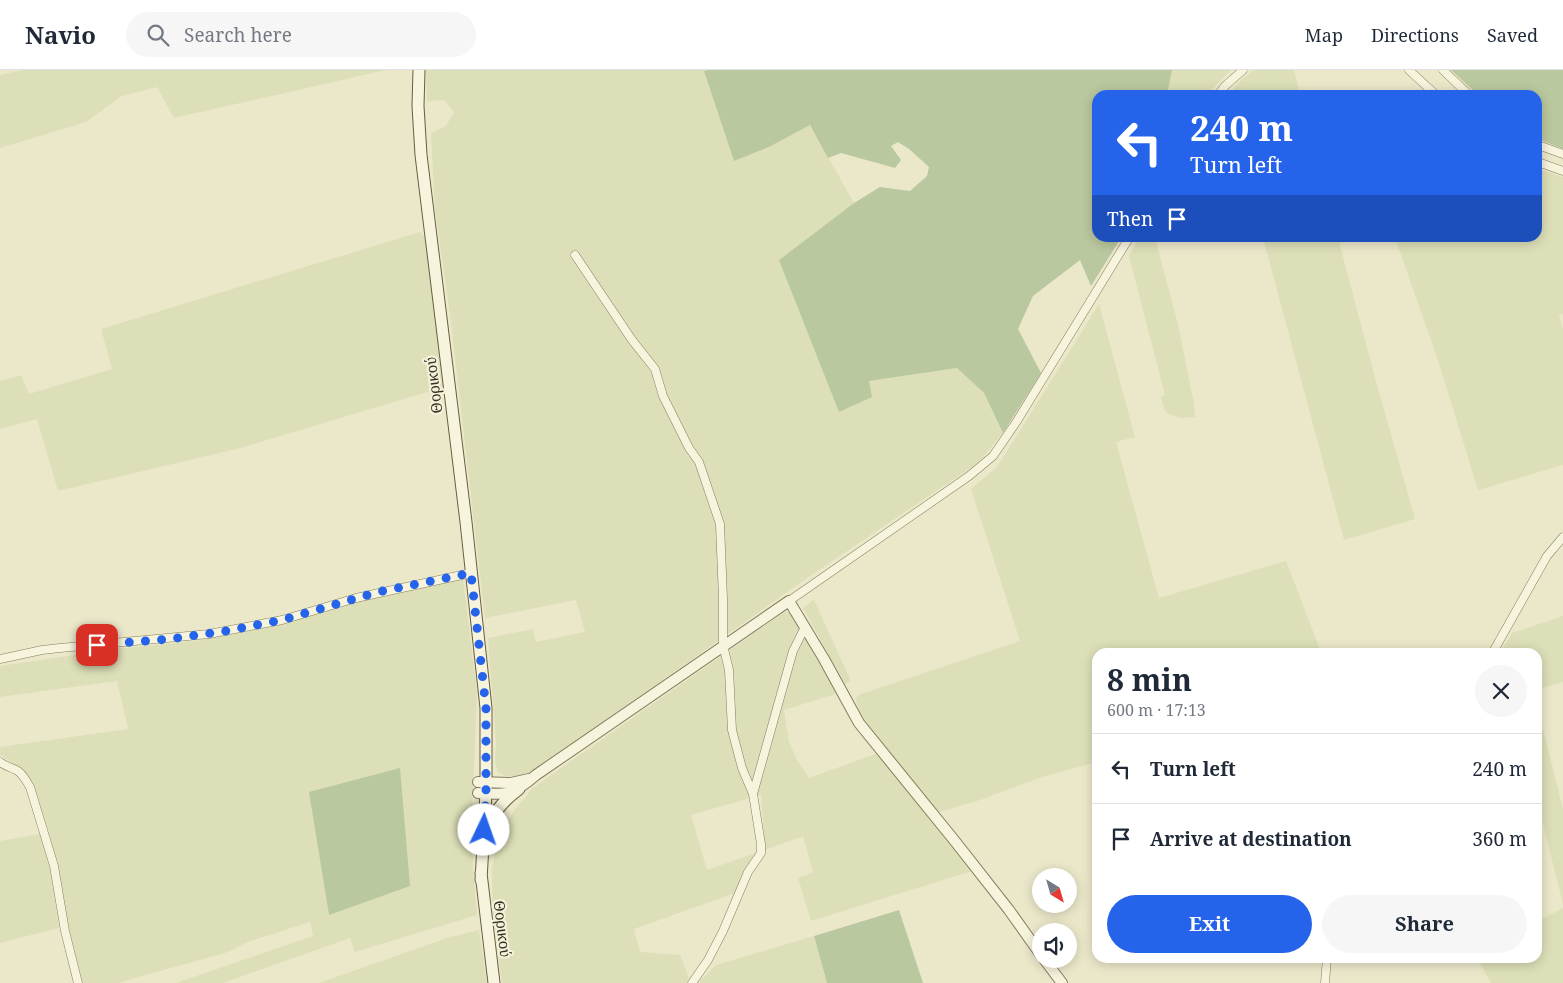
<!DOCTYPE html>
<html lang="en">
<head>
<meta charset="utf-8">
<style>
	:root { --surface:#fff; --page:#f6f6f7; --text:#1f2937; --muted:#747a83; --line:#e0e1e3; --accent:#2563eb }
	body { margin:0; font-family:"Noto Serif",serif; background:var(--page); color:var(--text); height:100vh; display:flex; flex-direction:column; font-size:19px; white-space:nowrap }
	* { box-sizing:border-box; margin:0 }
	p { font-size:16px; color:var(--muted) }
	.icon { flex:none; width:28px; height:28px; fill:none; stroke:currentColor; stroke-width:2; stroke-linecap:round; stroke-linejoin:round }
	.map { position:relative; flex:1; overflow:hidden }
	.sheet { position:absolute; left:1092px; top:578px; width:450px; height:315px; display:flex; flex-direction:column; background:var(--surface); border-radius:15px; box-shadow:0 2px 12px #0003 }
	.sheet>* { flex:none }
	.banner { position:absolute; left:1092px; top:20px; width:450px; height:152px; border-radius:15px; box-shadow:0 2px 12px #0003; background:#2563eb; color:#fff; overflow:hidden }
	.needle { width:32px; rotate:143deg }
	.fabs { position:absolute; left:1032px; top:798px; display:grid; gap:10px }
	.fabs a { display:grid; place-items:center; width:45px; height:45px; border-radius:50%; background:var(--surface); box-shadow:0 2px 12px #0003; font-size:25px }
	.pin { position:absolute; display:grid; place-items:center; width:42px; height:42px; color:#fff; margin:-21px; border-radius:10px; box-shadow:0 2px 8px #0006 }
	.me { position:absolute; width:55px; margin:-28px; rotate:3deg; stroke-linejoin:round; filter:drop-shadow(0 0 4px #0008) }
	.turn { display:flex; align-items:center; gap:18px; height:105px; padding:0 15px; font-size:22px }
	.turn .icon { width:65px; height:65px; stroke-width:2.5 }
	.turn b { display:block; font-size:35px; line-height:42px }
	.then { display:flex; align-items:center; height:48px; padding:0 15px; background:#0003; gap:10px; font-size:19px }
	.round { display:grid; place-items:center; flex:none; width:52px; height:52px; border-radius:26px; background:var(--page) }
	.headline { display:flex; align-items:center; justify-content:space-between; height:85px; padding:0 15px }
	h1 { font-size:30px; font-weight:700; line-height:38px }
	.button { display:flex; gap:10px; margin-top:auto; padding:10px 15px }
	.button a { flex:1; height:58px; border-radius:30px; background:var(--accent); color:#fff; font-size:20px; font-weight:700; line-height:58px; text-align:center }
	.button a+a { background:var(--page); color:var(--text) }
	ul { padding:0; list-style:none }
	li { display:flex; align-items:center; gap:15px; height:70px; padding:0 15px; border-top:1px solid var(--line) }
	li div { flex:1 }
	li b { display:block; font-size:19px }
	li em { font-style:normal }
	header { display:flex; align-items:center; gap:30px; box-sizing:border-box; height:70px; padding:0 25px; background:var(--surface); border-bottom:1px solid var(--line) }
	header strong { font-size:24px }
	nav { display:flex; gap:28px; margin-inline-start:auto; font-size:18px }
	.search { width:350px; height:45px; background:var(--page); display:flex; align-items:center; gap:12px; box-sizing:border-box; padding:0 18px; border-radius:28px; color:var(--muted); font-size:19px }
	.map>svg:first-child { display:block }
	.farmland { fill:#dddfb8 }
	.green { fill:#bac89f }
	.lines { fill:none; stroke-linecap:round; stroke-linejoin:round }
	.minor-casing { stroke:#867c60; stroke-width:9 }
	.tertiary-casing { stroke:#867c60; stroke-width:12 }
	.secondary-casing { stroke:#685d43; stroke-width:13 }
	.minor { stroke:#f6f4dd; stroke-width:8 }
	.tertiary { stroke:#f6f4dd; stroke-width:10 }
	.secondary { stroke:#f6f4dd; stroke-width:11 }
	.route { stroke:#2563eb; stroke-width:9; stroke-dasharray:0 16.2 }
	.labels { text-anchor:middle; stroke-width:4.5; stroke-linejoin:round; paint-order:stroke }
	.street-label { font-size:15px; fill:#383122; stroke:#f3f1d9 }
</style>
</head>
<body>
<header>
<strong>Navio</strong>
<div class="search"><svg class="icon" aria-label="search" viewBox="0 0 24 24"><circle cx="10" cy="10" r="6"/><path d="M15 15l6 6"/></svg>Search here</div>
<nav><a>Map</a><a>Directions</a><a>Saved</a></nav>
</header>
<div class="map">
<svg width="1563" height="913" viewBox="0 0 1563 913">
	<rect width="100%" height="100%" fill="#ebe8ca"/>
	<!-- farmland -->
	<path class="farmland" d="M22 0H386L174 48 157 17 122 26 86 52 0 78V5Z
		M426 0H708L704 1 734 91 769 77 810 55 854 133 779 190 869 311 957 298 984 323 1003 363 978 393 810 506 532 702 513 707 503 705 498 702 495 692 496 673 488 568 533 559 536 572 585 562 576 530 485 548 450 244 435 140 431 63 446 56 454 42 444 30 427 31Z
		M1172 0H1231L1206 25H1167Z
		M1254 0H1294L1300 25H1228L1241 10Z
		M1538 99 1563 107V244L1559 245 1563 259V395L1478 420 1439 293 1395 168H1538Z
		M420 162 426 169 444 317 241 378 58 421 37 349 0 359V311L21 305 29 324 112 299 101 259Z
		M1139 168H1155L1178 254 1194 334 1195 347 1180 348 1167 343 1164 339 1161 326 1165 325 1129 186Z
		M1263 168H1338L1377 315 1415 449 1344 470Z
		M1099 234 1135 367 1116 372 1159 528 1286 491 1321 582H1098L1097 692 1042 707 980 730 936 743 868 656 858 638 856 629 858 625 1020 571 971 419 997 397Z
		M463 508 477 622 472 748 473 798 477 845 355 882 350 868 223 913H176L313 866 310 852 248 872 228 882 118 913H81L67 855 50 766 38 729 30 710 23 700 0 685V677L128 659 117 611 0 627V596L115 579 194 571 275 556 362 530Z
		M814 530 851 611 845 614 803 538Z
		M784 542 791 543 839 623 784 640 789 672 797 690 809 708 878 683 972 801 811 851 798 808 813 802 803 766 765 780 761 725 691 745 707 800 755 783 745 798 735 823 634 859 640 882 680 885 689 908 687 913H502L493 848 492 799 495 783 503 760 513 742 532 719 544 710Z
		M1563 546V612L1538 619V582H1500L1512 563Z
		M1538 639 1563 739V834L1538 734Z
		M41 764 51 803 59 858 0 873V771Z
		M1563 838V913H1491L1477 888H1538V851Z
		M479 860 487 913H319L447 868Z
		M814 866 827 913H700V911L716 895Z"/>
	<!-- green -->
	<path class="green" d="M708 0H1172L1167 25H1098V168H1121L1091 216 1080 190 1033 226 1018 259 1041 303 1003 363 984 323 957 298 869 311 872 327 839 342 779 190 854 133 880 117 910 121 927 106 929 97 909 79 898 72 891 76 901 90 895 98 841 83 828 88 810 55 769 77 734 91 704 1Z
		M1451 0H1563V79L1538 69V25H1478Z
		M400 698 410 816 329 845 309 722Z
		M899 840 923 913H827L814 866Z"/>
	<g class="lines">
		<defs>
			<path id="minor" d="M1409 0 1436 25
				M1443 0 1469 25
				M1218 25 1225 16 1243 0
				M1538 75 1563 84
				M1538 92 1563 101
				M575 185 632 270 655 299 663 326 689 378 699 392 720 454 723 529V575L729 600 732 660 742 698 753 724 761 774V783L748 802 723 861 708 890 692 913
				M789 531 969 406 993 386 1017 351 1129 168
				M1493 582 1547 486 1563 467
				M0 589 42 580 60 578 209 564 282 550 356 528 471 503
				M0 692C5 696 10 697 16 700 23 703 26 711 30 717L54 796 65 861 78 913
				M753 724 793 581 805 557
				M1325 913 1327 888"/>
			<path id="tertiary" d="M478 712 511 713 529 709
				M478 723C507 725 513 725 536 705L789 531 824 589 859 653 954 770 1009 840 1041 885
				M1044 889 1062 913"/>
			<path id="secondary" d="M419 0 418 36 421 85 466 452 486 638V723L481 810
				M487 759C493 742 504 730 519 719
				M481 803 494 913"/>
		</defs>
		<!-- minor casing -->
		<use href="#minor" class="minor-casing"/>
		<!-- tertiary casing -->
		<use href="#tertiary" class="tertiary-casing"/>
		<!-- secondary casing -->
		<use href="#secondary" class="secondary-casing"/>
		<!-- minor -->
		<use href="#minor" class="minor"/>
		<!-- tertiary -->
		<use href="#tertiary" class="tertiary"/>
		<!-- secondary -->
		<use href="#secondary" class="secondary"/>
	</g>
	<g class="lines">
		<!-- route -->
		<path class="route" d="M97 575 170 569 226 561 282 550 378 522 471 503 486 638V723L484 760"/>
	</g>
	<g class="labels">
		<!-- street labels -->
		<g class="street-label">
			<text transform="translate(434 315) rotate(-97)" y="5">Θορικού</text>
			<text transform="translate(502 859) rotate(83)" y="5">Θορικού</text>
		</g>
	</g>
</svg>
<div class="fabs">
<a><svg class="needle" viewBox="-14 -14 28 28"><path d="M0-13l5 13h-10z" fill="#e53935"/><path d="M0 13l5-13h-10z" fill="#747a83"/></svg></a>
<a><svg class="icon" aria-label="sound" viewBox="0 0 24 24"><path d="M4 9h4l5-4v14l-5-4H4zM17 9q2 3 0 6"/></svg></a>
</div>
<div class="pin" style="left:97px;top:575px;background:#d93025"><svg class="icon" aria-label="arrive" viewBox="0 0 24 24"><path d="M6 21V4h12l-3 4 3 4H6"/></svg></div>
<svg class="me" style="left:484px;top:760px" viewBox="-20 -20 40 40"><circle r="19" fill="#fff"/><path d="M0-13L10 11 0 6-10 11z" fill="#2563eb"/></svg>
<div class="banner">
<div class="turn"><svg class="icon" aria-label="left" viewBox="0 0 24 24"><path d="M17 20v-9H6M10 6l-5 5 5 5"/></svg><div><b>240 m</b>Turn left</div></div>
<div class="then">Then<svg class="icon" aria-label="arrive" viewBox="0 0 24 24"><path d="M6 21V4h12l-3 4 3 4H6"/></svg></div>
</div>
<section class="sheet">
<div class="headline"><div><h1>8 min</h1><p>600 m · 17:13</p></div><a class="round"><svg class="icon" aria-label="close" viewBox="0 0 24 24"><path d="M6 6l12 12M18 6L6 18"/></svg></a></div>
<ul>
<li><svg class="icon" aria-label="left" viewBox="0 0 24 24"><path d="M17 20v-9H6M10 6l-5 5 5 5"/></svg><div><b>Turn left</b></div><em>240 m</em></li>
<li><svg class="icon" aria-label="arrive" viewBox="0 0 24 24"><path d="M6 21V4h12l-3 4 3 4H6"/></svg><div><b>Arrive at destination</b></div><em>360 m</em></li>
</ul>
<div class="button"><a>Exit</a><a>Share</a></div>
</section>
</div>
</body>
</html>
